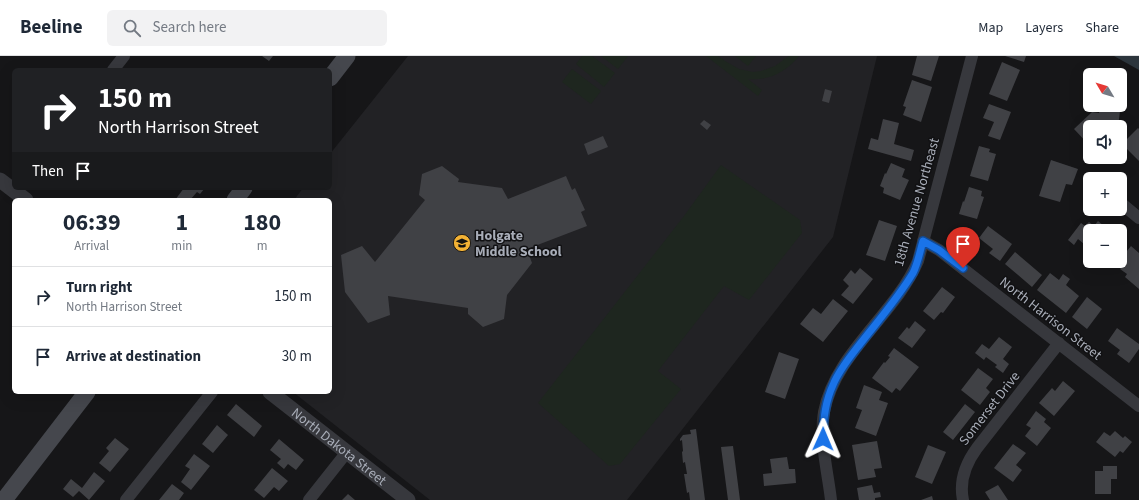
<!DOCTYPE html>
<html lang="en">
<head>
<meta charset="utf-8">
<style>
	:root { --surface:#fff; --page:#f2f2f3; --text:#1f2937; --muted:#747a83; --line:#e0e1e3 }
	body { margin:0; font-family:"Source Sans 3",sans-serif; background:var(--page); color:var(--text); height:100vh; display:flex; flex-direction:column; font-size:15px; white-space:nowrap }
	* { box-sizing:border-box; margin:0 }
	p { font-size:13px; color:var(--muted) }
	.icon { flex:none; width:22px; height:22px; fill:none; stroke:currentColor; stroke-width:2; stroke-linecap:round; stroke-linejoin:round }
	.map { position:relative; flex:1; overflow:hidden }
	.sheet { position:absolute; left:12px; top:142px; width:320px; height:196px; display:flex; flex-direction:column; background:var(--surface); border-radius:6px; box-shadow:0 4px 16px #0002 }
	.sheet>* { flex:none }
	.top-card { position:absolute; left:12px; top:12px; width:320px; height:122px; border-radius:6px; box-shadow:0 4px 16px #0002; background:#202124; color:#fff; overflow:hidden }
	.needle { width:26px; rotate:308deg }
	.fabs { position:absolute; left:1083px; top:12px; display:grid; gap:8px }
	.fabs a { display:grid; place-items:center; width:44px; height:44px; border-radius:6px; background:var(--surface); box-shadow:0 4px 16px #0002; font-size:20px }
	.pin { position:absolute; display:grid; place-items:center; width:34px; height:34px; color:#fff; margin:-41px -17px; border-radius:50% 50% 50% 0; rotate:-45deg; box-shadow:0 0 4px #0007 }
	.pin .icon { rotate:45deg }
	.me { position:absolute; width:44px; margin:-22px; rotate:1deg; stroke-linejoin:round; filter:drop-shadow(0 0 3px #0008) }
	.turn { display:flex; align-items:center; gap:14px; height:84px; padding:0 20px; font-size:18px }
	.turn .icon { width:52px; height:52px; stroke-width:2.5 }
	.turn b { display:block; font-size:28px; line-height:34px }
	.then { display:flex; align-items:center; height:38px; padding:0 20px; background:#0003; gap:8px; font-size:15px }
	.eta { display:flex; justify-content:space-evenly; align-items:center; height:68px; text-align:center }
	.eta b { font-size:24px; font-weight:700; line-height:28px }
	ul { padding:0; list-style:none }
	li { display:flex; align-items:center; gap:12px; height:60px; padding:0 20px; border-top:1px solid var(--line) }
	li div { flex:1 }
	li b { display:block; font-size:15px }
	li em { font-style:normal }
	header { display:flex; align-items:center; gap:24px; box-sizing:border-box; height:56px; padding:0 20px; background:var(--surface); border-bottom:1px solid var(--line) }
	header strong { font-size:19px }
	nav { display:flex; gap:22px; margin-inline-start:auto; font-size:14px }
	.search { width:280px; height:36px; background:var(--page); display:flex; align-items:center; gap:10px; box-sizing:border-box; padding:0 14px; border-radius:6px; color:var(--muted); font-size:15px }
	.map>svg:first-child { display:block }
	.built { fill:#222225 }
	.green { fill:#1e261f }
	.water { fill:#2c353c }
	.building { fill:#404145 }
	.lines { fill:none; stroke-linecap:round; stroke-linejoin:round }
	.minor { stroke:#37383d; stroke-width:12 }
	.tertiary { stroke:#37383d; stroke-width:15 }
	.secondary { stroke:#45474d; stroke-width:17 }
	.route-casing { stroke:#114b97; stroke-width:10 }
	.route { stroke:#1a73e8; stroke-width:7 }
	.labels { text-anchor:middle; stroke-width:3; stroke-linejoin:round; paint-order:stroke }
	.street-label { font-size:14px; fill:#a8adb8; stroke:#111113 }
	.poi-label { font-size:14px; font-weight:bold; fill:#a8adb8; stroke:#111113; text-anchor:start }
</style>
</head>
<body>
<header>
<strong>Beeline</strong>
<div class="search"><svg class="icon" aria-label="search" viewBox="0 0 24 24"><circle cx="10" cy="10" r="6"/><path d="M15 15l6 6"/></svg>Search here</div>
<nav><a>Map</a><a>Layers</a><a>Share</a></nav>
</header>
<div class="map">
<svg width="1139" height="444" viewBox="0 0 1139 444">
	<rect width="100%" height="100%" fill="#161618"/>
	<!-- built -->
	<path class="built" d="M408 0H877L833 181 627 444H430L293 336H330V144H294L303 132H330V98Z"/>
	<!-- green -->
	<path class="green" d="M582 0H592L615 17 604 31 576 8Z
		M601 0H628L618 13Z
		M706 0H718L725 5 739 13 753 16 761 15 775 10 789 0H799C786 16 769 25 748 23L762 34 758 40Z
		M735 0H756L748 10Z
		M572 13 601 35 591 48 562 26Z
		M721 109 800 164 802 177 749 244 724 230 658 315 681 333 620 408 609 410 538 347 684 160Z"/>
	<!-- water -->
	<path class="water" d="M1114 0H1139V14Z"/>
	<!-- building -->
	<path class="building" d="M262 0H273L269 5Z
		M917 0H939L931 25 912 19Z
		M1005 0H1026L1024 6Z
		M1002 6 1020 14 1007 45 989 38Z
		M912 24 932 31 921 66 903 59 906 51 903 50Z
		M825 33 832 35 829 47 822 45Z
		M989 48 1011 56 1000 84 988 80 994 66 983 62Z
		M1100 49H1113L1112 54 1120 55 1118 71H1090V88L1089 89 1074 73 1092 56 1099 57Z
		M883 63 899 67 894 88 914 94 911 105 868 93 871 82 878 84Z
		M704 64 711 69 707 74 700 68Z
		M1138 72 1139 73V105L1122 88Z
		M603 80 608 91 588 99 584 88Z
		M979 90 990 93 989 96 996 98 988 125 970 120Z
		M1051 104 1078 113 1072 129 1066 128 1060 146 1039 140Z
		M891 107 905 113 902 121 909 124 900 144 883 137 884 132 880 130 885 117 886 118Z
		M442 110 459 123 458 126 502 132 508 143 566 120 572 134 575 132 585 154 581 156 587 170 527 193 532 207 507 239 504 263 483 271 468 258V252L388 240 390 259 368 267 345 236 341 199 362 190 375 206 425 144 419 139 422 118Z
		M969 131 982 135 981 140 984 141 977 163 959 158 963 145 964 146Z
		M184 132H205L200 138 197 136 190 144H175Z
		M879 164 897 170 885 205 866 199Z
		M1098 165 1110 175H1090V193L1078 183 1074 189 1068 184 1081 167 1085 170 1089 166 1094 170Z
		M988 170 1012 188 1000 205 989 197 993 193 979 182Z
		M1131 190 1139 197V233L1125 221 1127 218 1120 213 1127 205 1122 201Z
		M1015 196 1042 219 1032 231 1005 208Z
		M860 212 873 223 853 248 841 239 849 230 843 224 851 214 855 218Z
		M1050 217 1059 224 1063 218 1070 223 1066 229 1079 240 1066 257 1037 234Z
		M942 231 955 241 943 257 941 256 934 264 923 255Z
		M1087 241 1102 253 1087 273 1072 261Z
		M833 243 848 255 823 286 800 268 813 252 821 258Z
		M915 265 926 274 912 292 898 282 907 271 909 273Z
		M1117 272 1139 288V293L1129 307 1117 298 1120 294 1108 285Z
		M999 281 1012 291 1003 303 1009 308 1003 317 995 311 997 309 986 301 984 304 975 297 982 288 989 293Z
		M894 292 919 311 900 335 896 332 892 337 872 322 884 306 885 307 890 301 888 300Z
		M779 296 799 303 785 343 765 336Z
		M978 312 993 323 986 332 990 336 980 349 961 334Z
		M1063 325 1075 335 1054 360 1039 347 1052 332 1055 335Z
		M864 329 882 336 879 344 888 347 876 380 855 372 862 354 856 352Z
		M236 348 262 370 254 381 227 359Z
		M965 348 975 356 953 384 943 376Z
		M1036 355 1046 363 1044 366 1051 372 1037 390 1025 380 1031 372 1026 369Z
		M217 369 228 379 213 397 202 388Z
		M696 373 705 444H690L689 436 687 437 684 418H687L685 406 683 407 682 396 683 395 682 384 680 385V383L683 379 691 378 690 374Z
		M1115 375 1123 382 1125 380 1132 386 1123 397 1120 395 1115 401 1096 386 1104 376 1110 380Z
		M115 382 129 393 110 416 99 407 109 395 106 392Z
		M279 383 304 404 296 414 288 408 284 413 277 407 281 403 270 394Z
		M877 385 882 412 874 413 876 421 858 424 852 389Z
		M1013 388 1026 397 1016 409 1022 414 1013 426 994 412Z
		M928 389 946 396 932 428 915 421Z
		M733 390 740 444H728L721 391Z
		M194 398 210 410 191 434 181 426 190 413 185 410Z
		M787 401 789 413H795L796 427 764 430 763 418 772 417 770 403Z
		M1103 410H1117V423H1111V438H1095V415H1103Z
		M272 412 288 425 279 435 274 431 264 442 254 434Z
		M94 416 105 425 89 444 79 435 73 441 63 433 71 423 82 432Z
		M172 428 184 437 179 444H159Z
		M872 429 874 437 880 436 881 441 875 442V444H859L857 432Z
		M998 429 1008 444H990L985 436Z
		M348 438 355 444H342Z
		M932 440 933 444H921Z"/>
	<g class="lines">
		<!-- minor -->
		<path class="minor" d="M113 14 124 0
			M1120 144 1122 148 1139 162
			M923 185 939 194 1139 350
			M126 444 212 336
			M309 444 347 396
			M831 444C828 417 819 383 824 356 835 297 895 259 918 205L972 0
			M963 444C959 425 966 407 977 392L1059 287"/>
		<!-- tertiary -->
		<g class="tertiary">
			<path d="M0 124 26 144"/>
			<path id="s1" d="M270 336 408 444"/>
		</g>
		<!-- secondary -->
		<path class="secondary" d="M330 22 347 0
			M235 144 244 132
			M4 444 87 336"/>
	</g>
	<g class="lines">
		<defs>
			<path id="route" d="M823 383C823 364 825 346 833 329 839 314 850 301 860 288 878 265 898 242 913 217 918 207 920 195 923 185L939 194 963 212"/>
		</defs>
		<!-- route casing -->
		<use href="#route" class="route-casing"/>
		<!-- route -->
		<use href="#route" class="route"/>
	</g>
	<!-- icons -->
	<defs>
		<symbol id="school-disc" viewBox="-11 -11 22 22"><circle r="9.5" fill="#f2b134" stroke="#111113"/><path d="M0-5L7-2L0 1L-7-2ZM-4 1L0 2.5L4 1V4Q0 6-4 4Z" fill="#111"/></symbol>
	</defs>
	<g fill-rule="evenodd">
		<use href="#school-disc" x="452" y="177" width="20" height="20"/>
	</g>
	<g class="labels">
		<!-- street labels -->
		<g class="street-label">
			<text transform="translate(916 146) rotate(-74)" y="5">18th Avenue Northeast</text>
			<text transform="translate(1051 262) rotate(38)" y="5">North Harrison Street</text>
			<text transform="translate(989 352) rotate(-52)" y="5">Somerset Drive</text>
			<text dy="5" stroke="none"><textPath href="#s1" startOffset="88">North Dakota Street</textPath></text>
		</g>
		<!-- poi labels -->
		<g class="poi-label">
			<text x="475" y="184">Holgate<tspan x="475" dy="16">Middle School</tspan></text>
		</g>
	</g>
</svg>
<div class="fabs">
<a><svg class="needle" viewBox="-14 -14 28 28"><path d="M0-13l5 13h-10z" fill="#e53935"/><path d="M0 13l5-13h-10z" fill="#747a83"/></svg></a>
<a><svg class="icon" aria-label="sound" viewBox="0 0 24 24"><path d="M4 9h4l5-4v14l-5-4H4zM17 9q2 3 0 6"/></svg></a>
<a>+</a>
<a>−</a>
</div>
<div class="pin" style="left:963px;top:212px;background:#d93025"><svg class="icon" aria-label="arrive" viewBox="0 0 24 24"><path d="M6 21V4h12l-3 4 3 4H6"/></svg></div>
<svg class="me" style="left:823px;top:383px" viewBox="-20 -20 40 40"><path d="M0-17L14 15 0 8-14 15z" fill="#1a73e8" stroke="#fff" stroke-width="4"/></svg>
<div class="top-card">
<div class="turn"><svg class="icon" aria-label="right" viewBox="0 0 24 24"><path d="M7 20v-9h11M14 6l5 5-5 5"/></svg><div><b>150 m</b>North Harrison Street</div></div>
<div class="then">Then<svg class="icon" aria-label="arrive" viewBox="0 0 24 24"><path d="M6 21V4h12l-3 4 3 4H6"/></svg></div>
</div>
<section class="sheet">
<div class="eta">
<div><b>06:39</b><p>Arrival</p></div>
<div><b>1</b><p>min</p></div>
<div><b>180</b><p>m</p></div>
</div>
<ul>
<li><svg class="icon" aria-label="right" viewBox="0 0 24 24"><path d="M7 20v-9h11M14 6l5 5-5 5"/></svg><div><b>Turn right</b><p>North Harrison Street</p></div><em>150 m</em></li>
<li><svg class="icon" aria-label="arrive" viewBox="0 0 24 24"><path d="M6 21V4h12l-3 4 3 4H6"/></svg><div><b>Arrive at destination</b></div><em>30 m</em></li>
</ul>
</section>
</div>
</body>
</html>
